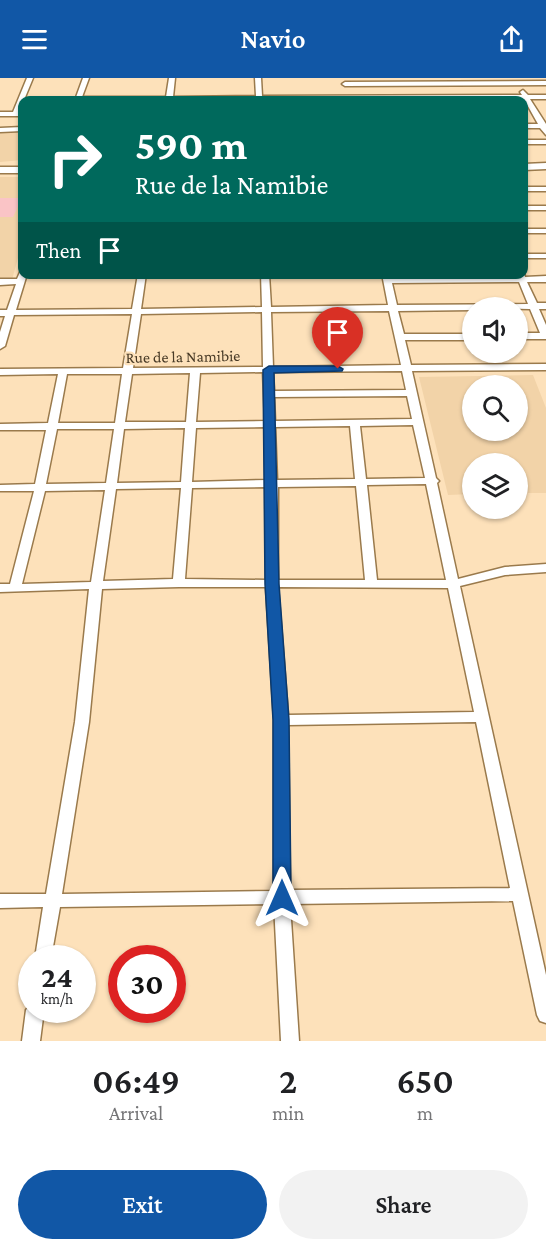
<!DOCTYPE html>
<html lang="en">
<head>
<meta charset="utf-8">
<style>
	:root { --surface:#fff; --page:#f2f2f2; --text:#202124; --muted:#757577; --accent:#1157a6 }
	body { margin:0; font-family:"Crimson Pro",serif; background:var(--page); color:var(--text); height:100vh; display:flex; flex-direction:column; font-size:22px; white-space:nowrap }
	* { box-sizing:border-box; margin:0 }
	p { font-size:20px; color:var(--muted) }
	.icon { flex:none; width:33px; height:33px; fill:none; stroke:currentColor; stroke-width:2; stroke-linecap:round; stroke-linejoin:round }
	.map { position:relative; height:963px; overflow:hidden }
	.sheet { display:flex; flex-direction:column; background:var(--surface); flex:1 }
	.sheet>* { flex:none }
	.top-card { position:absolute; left:18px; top:18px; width:510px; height:183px; border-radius:12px; box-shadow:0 2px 4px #0004; background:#00695c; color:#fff; overflow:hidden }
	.fabs { position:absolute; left:462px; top:219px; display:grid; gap:12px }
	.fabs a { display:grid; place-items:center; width:66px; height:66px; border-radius:50%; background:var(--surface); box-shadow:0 2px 4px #0004; font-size:30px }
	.speed { position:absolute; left:18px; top:867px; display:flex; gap:12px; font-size:30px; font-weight:700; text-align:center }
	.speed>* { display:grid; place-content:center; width:78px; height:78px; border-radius:50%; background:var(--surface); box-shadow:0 2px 4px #0004; line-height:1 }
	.speed small { font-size:15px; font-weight:400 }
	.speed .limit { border:9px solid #d22; background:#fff; color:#111 }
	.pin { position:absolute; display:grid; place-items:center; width:51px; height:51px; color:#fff; margin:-62px -26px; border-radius:50% 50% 50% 0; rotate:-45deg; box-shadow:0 0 6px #0007 }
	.pin .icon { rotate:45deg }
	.me { position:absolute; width:66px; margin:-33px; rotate:0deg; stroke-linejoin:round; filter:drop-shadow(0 0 4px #0008) }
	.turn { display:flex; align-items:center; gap:21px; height:126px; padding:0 18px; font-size:27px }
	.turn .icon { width:78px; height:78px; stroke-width:2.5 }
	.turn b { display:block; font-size:42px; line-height:51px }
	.then { display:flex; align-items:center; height:57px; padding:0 18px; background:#0003; gap:12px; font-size:22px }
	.eta { display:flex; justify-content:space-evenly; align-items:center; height:102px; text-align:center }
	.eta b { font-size:36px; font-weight:600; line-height:42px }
	.cta { display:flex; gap:12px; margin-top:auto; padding:12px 18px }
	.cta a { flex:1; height:69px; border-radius:36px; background:var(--accent); color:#fff; font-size:24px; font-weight:600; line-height:69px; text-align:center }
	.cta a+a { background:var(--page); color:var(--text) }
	header { display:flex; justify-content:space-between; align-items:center; height:78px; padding:0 18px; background:var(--accent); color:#fff; font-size:27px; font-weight:600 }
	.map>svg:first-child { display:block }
	.built { fill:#f2d3a8; fill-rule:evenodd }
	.green { fill:#fac4c6 }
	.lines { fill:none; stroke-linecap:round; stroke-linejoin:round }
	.minor-casing { stroke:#9a7a4c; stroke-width:3 }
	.major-casing { stroke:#9a7a4c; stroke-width:3 }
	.minor { fill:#fff; fill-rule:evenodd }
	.major { fill:#fff; fill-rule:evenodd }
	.route { fill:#1157a6; stroke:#0b396c; stroke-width:1.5 }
	.labels { text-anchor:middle; stroke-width:4.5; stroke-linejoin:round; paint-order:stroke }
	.street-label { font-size:16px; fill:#483a26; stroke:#fde1ba }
</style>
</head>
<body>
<header><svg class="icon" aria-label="menu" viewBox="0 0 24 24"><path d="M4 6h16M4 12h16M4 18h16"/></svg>Navio<svg class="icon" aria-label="share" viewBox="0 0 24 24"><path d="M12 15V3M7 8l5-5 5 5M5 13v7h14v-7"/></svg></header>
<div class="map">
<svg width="546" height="963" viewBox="0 0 546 963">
	<rect width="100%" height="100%" fill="#fde1ba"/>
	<!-- built -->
	<path class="built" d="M0 55H22V82L0 84Z
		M0 99H22V165L12 202H0Z
		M533 297 546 330V415H518V386H472V416L448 417 419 299ZM472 308H518V352H472Z"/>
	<!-- green -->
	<path class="green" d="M0 120H22L13 139H0Z"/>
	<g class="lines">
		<defs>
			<path id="minor" d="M27 0H33L19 34H22V38H0V34H13Z
				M83 0H89L82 19H166L169 0H175L173 19 256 18 255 0H261L262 18 522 17 520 14 523 12 528 17H546V21H530L546 46V57L540 50H524V46H538L524 21 75 22Z
				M546 3V7L345 8 342 6 345 4Z
				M22 49V53L0 54V50Z
				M524 62H546V66H524Z
				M524 109H546V113H524Z
				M524 128H546V132H524Z
				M524 151H546V155H524Z
				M524 176H546V180H524Z
				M20 194 27 196 16 232 132 231 138 196H146L141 231 262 229 261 196H269L271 229 388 227 382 196H390L391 199H517L516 196H524V195L525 199 546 198V204H527L537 225H546V231H539L546 247V261H518V255H540L530 231 472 230V232L398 233 404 256H472V262H405L411 287 546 286V292L412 293 436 400 439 403 437 405 458 501 505 489 546 486V494L505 497 460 508 546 897V945L540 943 537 937 513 823 290 826 299 963H281L274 826 60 829 51 880H35L43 829 0 830V816H46L75 644 89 511 0 514V506H10L34 413H0V407L35 406 46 352H0V346L48 345 58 296 0 297V291L123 290 132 236 14 237 5 268 0 271V254L5 238H0V232H7L16 206 0 207V201H17ZM519 204 528 226 397 227 392 205ZM389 233 401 287 273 289 271 234ZM262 234 263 289 133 290 141 236ZM402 293 406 312 274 313 273 294ZM263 294 265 343 196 344 200 295ZM190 295 186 344H125L132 296ZM67 296H122L115 345H58ZM407 318 412 341 275 343 274 319ZM413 347 425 400 366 401 360 348ZM350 348 355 401 277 402 275 349ZM265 349 266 402 192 404 196 350ZM185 350 181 404 117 405 124 351ZM57 351H114L106 405 46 406ZM426 406 446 502H377L367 407ZM356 408 365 502H278V409ZM266 409V502L185 501 192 410ZM181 410 173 501 103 503 116 411ZM105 412 91 504 22 506 45 413ZM179 509H266L274 642V813L62 816 89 644 102 511ZM278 509 448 510 474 634 288 637ZM476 644 510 810 290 812 288 647Z
				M32 925V932H44L40 963H22L26 932Z"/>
			<path id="major" d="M546 85V91L524 92V86Z
				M0 89H22V95H0Z"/>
		</defs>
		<!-- minor casing -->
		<use href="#minor" class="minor-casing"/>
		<!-- major casing -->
		<use href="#major" class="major-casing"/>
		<!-- minor -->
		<use href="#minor" class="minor"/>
		<!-- major -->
		<use href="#major" class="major"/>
	</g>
	<!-- route -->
	<path class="route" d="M338 288 343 291 342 293 274 295 279 506 289 642 291 820 288 825 282 827 275 825 273 820V642L265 506 263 292 269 288Z"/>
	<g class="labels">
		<!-- street labels -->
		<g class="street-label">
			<text transform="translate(183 278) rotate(-1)" y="6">Rue de la Namibie</text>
		</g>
	</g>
</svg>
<div class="fabs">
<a><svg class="icon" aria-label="sound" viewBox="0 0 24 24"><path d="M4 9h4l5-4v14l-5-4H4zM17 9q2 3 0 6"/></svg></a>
<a><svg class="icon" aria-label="search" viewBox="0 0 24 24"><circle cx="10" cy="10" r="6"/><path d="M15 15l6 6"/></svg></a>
<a><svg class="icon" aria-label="layers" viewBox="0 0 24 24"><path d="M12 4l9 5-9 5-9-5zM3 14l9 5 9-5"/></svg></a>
</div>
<div class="speed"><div>24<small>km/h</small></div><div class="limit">30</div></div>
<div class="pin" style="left:338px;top:291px;background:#d93025"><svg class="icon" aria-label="arrive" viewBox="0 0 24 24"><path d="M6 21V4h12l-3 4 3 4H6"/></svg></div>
<svg class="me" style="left:282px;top:820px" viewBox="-20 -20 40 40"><path d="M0-17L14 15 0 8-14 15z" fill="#1157a6" stroke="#fff" stroke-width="4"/></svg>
<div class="top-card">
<div class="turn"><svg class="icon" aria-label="right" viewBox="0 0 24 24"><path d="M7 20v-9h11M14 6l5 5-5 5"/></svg><div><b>590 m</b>Rue de la Namibie</div></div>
<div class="then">Then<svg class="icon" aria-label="arrive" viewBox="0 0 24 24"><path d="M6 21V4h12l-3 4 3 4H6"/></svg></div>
</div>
</div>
<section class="sheet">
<div class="eta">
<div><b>06:49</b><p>Arrival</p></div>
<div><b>2</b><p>min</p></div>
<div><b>650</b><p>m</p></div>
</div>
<div class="cta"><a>Exit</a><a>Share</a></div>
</section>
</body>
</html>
